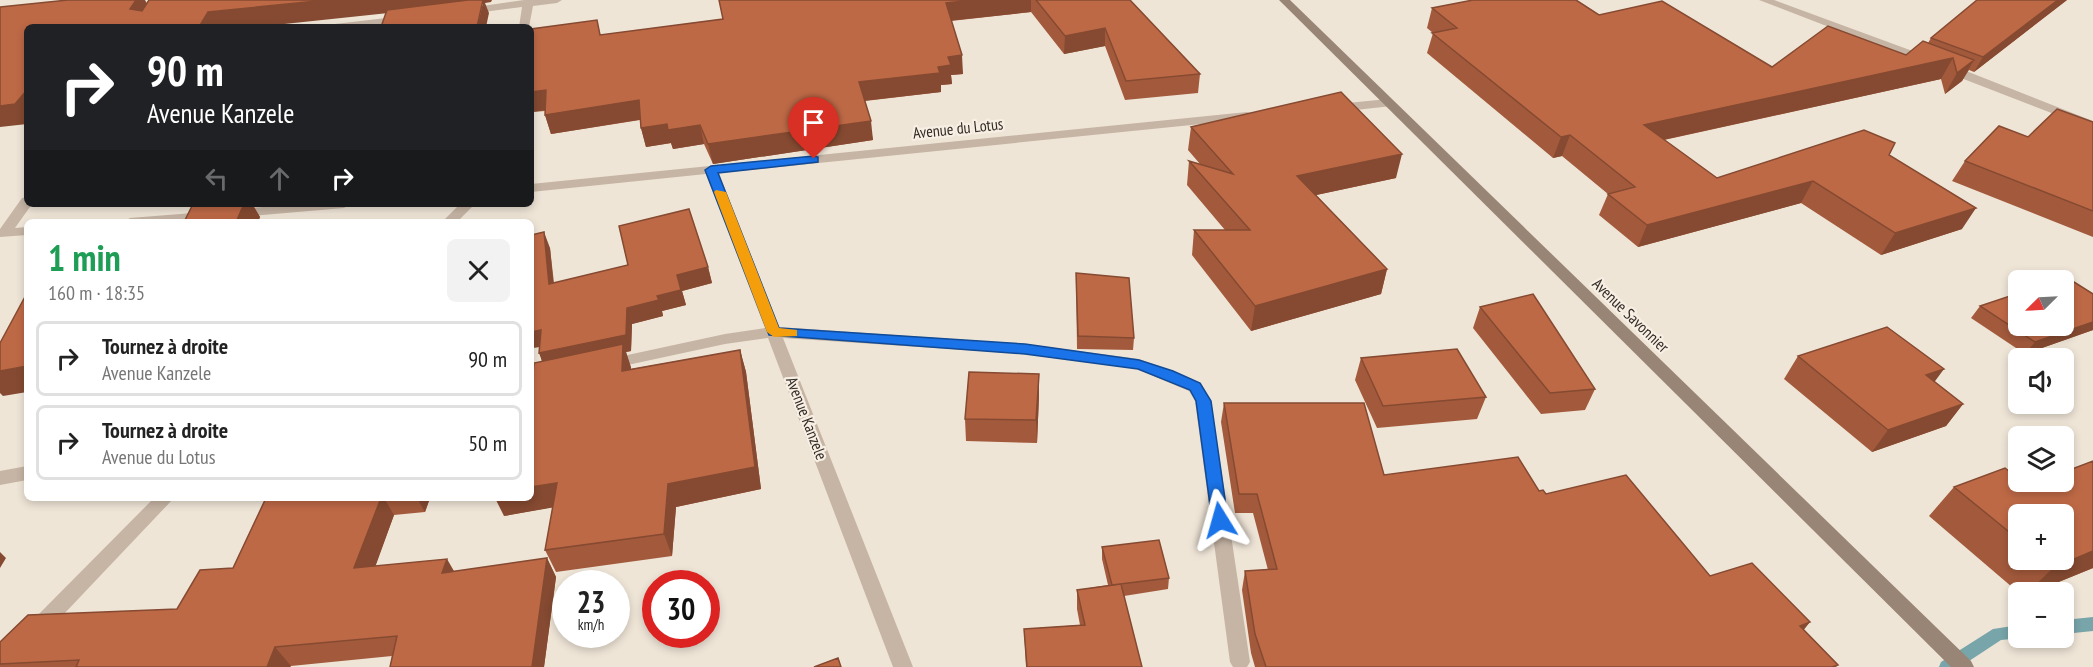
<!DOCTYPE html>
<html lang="fr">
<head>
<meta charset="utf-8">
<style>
	:root { --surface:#fff; --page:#f2f2f2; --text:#222; --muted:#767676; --line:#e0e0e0 }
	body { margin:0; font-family:"PT Sans Narrow",sans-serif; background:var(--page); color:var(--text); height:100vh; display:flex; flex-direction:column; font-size:22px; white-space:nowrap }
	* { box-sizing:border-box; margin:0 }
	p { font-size:20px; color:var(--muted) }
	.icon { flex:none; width:33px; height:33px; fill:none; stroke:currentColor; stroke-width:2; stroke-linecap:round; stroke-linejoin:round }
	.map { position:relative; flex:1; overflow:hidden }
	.details { position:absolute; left:24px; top:219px; width:510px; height:282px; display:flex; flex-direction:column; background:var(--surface); border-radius:9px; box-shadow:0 3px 9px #0003 }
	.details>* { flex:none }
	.guide { position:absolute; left:24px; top:24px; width:510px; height:183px; border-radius:9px; box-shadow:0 3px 9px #0003; background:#202124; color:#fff; overflow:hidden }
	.needle { width:39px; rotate:246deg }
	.controls { position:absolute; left:2008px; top:270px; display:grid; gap:12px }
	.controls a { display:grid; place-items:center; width:66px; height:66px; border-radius:9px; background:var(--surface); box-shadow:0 3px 9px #0003; font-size:30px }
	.speed { position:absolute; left:552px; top:570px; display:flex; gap:12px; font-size:30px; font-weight:700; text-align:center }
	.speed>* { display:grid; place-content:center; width:78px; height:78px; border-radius:50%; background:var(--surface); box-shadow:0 3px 9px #0003; line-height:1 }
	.speed small { font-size:15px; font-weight:400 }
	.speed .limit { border:9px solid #d22; background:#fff; color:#111 }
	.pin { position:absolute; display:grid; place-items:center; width:51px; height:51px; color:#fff; margin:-62px -26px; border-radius:50% 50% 50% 0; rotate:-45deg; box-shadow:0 0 6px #0007 }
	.pin .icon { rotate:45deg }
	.me { position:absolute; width:66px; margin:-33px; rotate:352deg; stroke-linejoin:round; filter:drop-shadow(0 0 4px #0008) }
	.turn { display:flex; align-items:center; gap:21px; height:126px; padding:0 24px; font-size:27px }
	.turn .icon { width:78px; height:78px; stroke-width:2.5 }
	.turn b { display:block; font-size:42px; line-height:51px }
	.lanes { display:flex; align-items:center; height:57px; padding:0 24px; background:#0003; justify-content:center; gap:30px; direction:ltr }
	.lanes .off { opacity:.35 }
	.round { display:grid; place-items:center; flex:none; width:63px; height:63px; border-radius:9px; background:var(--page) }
	.headline { display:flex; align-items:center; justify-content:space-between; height:102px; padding:0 24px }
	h1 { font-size:36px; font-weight:700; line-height:45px; color:#1e9e55 }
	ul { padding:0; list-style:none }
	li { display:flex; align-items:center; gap:18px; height:75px; margin:0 12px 9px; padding:0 12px; border:3px solid var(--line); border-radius:9px }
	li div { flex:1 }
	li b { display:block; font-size:22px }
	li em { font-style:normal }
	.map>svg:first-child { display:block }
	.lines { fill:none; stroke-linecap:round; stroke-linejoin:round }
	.stream { fill:#78a5aa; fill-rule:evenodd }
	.street { fill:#c6b5a5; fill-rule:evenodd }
	.secondary { fill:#998576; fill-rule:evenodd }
	.wall { fill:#a35a3c; fill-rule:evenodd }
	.shaded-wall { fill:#854a31 }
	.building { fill:#be6946; stroke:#854a31; stroke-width:1.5 }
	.route { fill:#1a73e8; stroke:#114b97; stroke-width:1.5 }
	.slow { fill:#f59e0b }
	.labels { text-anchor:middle; stroke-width:4.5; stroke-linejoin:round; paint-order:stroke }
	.street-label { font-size:16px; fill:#322a25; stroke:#f7efe3 }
</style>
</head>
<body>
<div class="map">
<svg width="2093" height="667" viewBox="0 0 2093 667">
	<rect width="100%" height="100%" fill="#efe5d7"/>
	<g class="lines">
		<!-- stream -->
		<path class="stream" d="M2093 617V631L2064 634V620Z
			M2019 625V638H2022L2001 640 1960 667H1939L1941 662 1993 629Z"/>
		<!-- street -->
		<path class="street" d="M524 0H562L557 3 533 6 529 27H519L522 7 468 14 463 11 468 8Z
			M1759 0H1774L1956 67 2093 121V129Z
			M403 16 407 17V21L362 27H330L335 24Z
			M1388 99 1394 103 1392 106 1337 112 1331 108 1337 104Z
			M1247 112 1251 113V119L719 173 779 327 1025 344 1139 359 1201 383 1211 401 1250 662 1247 667H1233L1230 662 1195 401 1189 391 1137 369 1025 354 783 338 913 667H893L768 338 725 344 609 369 601 364 609 359 725 334 765 328 706 174 531 192V184Z
			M27 197V204H32L15 228 27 227V235L0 237V229L22 198Z
			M297 204H351L344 208 238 217 231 213 238 209Z
			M460 204H475L457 222H442Z
			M205 212 212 216 210 219 181 222H123L130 218Z
			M27 466V480L0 485V471Z
			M154 498H174L45 634 38 636 31 634 28 628 31 622Z"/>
		<!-- secondary -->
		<path class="secondary" d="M1279 0H1290L1971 661 1974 667H1951Z"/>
	</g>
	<!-- wall -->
	<path class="wall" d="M719 0H1130L1200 74 1198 93 1125 100 1105 46 1064 54 1031 12 951 21 963 74 951 75 952 84 941 85V92L865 101 873 140 713 164 704 144 673 149 671 143 646 147 641 128 640 120 551 134 545 115V111L532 112 531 110V29L601 35 723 19Z
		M1977 0H2067L1974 72 1969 70 1962 81 1945 94 1941 79 1664 140 1717 178 1889 155 1962 229 1881 255 1801 203 1638 247 1599 215 1608 194 1562 156 1553 158 1427 53 1433 33 1427 28 1432 8 1599 15 1772 67 1906 55 1928 43 1931 38Z
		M2093 122V237L1952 181 1965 161 2028 137Z
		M1191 127 1396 178 1316 195 1387 269 1381 294 1251 331 1192 255 1194 230H1225L1187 185 1189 161 1200 164 1188 150Z
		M193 204H265L253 205 260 217 258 222H184Z
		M531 235 550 248 554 283 708 267 712 283 682 291 686 305 662 311 663 316 632 324 631 351 626 352 631 369 740 350 746 372 761 489 676 507 672 556 556 572 545 550 553 507 504 516 531 498 542 362 539 347 531 348Z
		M1076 273 1134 338 1133 350 1077 349Z
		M2093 294V330L2025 354 1971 318 1980 306Z
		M1480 307 1595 389 1585 410 1541 414 1473 328Z
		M1798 356 1935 382 1963 404 1946 426 1872 452 1784 379Z
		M1361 358 1486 397 1477 419 1377 428 1355 380Z
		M1039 374V396L1037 443 966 441 965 419Z
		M1224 403 1384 475 1539 491 1546 494 1710 576 1804 630 1838 665 1836 667H1255L1251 653 1242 590 1245 571 1268 570 1253 513H1235L1221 422Z
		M2093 461V568L2034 592 2019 593 1929 516 1954 487 2028 486ZM2019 514 2064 560H2019Z
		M266 498H430L425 512 394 515 375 566 454 572 547 558 556 577 544 667H390L392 656 291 666 290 667H0V642L177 609 233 568Z
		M1102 547 1169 578 1168 589 1124 596 1142 667H1026L1024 629 1080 625 1077 609V590L1108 585 1102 559Z"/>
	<!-- shaded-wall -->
	<path class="shaded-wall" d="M136 0H145L151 11 141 27 130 9Z
		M327 0H492L491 2 485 3 489 13 486 27H477L483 3 256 27H199L208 12Z
		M975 0H1031V12L947 21 946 3Z
		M2058 0H2067L1974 72 1983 57Z
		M1105 28V46L1064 54 1065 36Z
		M962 55 963 74 951 75 952 84 941 85V92L862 101 859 82 948 57Z
		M1953 58 1941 79 1635 146 1644 125Z
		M1974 60 1962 81 1945 94 1957 73Z
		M27 90V124L0 127V106Z
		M546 90 553 109 532 112 531 110V92Z
		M639 100 644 119 551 134 545 115Z
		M871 121 873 140 713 164 708 144Z
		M667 124 700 125 704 144 673 149 671 143 646 147 641 128Z
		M1570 135 1562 156 1553 158 1561 137Z
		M1402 154 1396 178 1293 200 1297 176Z
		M1813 181 1801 203 1638 247 1647 225Z
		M244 204H252L260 217 258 222H236Z
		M1976 208 1962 229 1881 255 1895 233Z
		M544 232 550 248 555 300 549 284Z
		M708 267 712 283 682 291 686 305 662 311 663 316 632 324 631 351 626 352 631 367 630 393 545 369 539 353 627 308 657 296 677 275Z
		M1387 269 1381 294 1251 331 1255 306Z
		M2093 322V330L2025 354 2035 342Z
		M541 330 548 346 531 348V332Z
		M740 350 746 372 761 489 676 507 672 556 664 534 668 484Z
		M27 366V392L3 396 0 393V371Z
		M1944 369 1927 392 1926 375Z
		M1039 374V396L1037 443 1036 420Z
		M1963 404 1946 426 1872 452 1888 430Z
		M557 483 567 505 504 516 495 498H531V487Z
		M381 498H384L394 515 368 587 354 568Z
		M417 498H430L425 512Z
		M2093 551V568L2034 592H2028L2053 568Z
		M0 552 6 558 0 568Z
		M547 558 556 577 544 667H532Z
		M447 559 458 578 442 573Z
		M1810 622 1795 641 1800 626Z
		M275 647 291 666 290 667H267Z"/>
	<!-- building -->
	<path class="building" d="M68 0H136L130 9 142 11 149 0H327L208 12 199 27H27V90L15 104 0 106V7Z
		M468 0H483L477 27H381L387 10Z
		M719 0H975L946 3 962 55 948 57 951 65 938 67 940 73 859 82 871 121 708 144 700 125 668 130 667 124 641 128 639 100 545 115 546 90 531 92V29L597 20 600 35 723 19Z
		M1036 0H1130L1200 74 1126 81 1105 28 1065 36Z
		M1473 0H1576L1599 15 1662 1 1772 67 1828 26 1906 55 1923 41 1974 60 1957 73 1953 58 1644 125 1717 178 1864 130 1895 143 1889 155 1976 208 1895 233 1813 181 1647 225 1608 194 1635 187 1570 135 1561 137 1432 33 1457 28 1432 8Z
		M1977 0H2058L1983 57 1931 38Z
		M1341 92 1402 154 1297 176 1387 269 1255 306 1194 230H1250L1189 161 1233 174 1191 127Z
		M2057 109 2093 122V211L1965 161 1999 126 2028 137Z
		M193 204H244L236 222H184Z
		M689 209 708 267 677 275 681 290 657 296 659 300 627 308 626 335 539 353 541 330 531 332V235L544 232 549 284 628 265 619 226Z
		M1076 273 1129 278 1134 338 1078 336Z
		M2066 277 2093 294V322L2035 342 1980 306 2019 293V326H2064V280H2055Z
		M27 293V366L0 371V343Z
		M1533 294 1595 389 1550 393 1480 307Z
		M1887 327 1944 369 1926 375 1963 404 1888 430 1798 356Z
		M623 344 622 371 740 350 755 467 668 484 664 534 545 550 557 483 531 487V391L534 363Z
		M1457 349 1486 397 1383 406 1361 358Z
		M969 372 1039 374 1036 420 965 419Z
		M1224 403H1364L1384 475 1518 457 1539 491 1543 490 1546 494 1626 475 1710 576 1752 563 1810 622 1800 626 1838 665 1832 667H1266L1255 634 1245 571 1277 569 1257 494H1239Z
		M2093 461V551L2053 568 2043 560H2064V514H2019V540L1954 487 2005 468 2019 479V482H2022L2028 486 2039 482H2064V472Z
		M266 498H381L354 568 447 559 442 573 547 558 532 667H390L397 636 275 647 267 667H76L79 660 0 664V642L28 615 177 609 200 570 233 568Z
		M1159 540 1169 578 1112 585 1102 547Z
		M1121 584 1142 667H1027L1024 629 1085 625 1077 590Z
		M838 658 841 667H814Z"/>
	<!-- route -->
	<path class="route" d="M814 156 818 157V162L718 173 779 328 1025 344 1139 360 1173 371 1200 383 1211 401 1228 520 1226 524H1214L1212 520 1196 401 1190 390 1138 369 1025 354 769 335 705 170 711 166Z"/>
	<!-- slow -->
	<path class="slow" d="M716 190 726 192 779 328 797 330V336L774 337 767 332 714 192Z"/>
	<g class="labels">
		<!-- street labels -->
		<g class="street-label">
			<text transform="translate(958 128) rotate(-6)" y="6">Avenue du Lotus</text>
			<text transform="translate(1631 315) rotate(44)" y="6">Avenue Savonnier</text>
			<text transform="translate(807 418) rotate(69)" y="6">Avenue Kanzele</text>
		</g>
	</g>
</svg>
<div class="controls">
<a><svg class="needle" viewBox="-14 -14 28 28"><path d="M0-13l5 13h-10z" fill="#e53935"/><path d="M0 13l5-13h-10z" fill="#767676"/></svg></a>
<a><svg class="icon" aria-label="sound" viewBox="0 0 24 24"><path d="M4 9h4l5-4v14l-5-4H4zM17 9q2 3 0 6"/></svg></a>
<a><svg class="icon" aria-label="layers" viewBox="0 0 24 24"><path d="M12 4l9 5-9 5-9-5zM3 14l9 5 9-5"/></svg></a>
<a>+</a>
<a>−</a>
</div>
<div class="speed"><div>23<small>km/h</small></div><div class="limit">30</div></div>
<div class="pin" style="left:814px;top:159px;background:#d93025"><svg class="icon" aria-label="arrive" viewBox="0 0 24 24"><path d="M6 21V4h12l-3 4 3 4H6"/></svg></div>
<svg class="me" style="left:1220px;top:520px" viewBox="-20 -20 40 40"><path d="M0-17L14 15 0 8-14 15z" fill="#1a73e8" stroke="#fff" stroke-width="4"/></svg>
<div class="guide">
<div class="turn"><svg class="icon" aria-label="right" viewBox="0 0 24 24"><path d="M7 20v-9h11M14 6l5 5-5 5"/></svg><div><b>90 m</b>Avenue Kanzele</div></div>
<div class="lanes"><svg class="icon off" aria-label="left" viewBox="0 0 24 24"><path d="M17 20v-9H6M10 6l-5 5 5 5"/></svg><svg class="icon off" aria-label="ahead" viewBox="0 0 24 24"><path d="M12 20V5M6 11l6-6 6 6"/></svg><svg class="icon" aria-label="right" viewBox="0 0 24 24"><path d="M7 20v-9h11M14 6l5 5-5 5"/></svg></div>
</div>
<section class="details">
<div class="headline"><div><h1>1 min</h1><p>160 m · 18:35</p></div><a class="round"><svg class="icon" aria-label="close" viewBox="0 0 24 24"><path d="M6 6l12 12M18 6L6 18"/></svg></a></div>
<ul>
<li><svg class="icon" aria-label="right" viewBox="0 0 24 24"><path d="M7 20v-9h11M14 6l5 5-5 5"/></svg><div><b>Tournez à droite</b><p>Avenue Kanzele</p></div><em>90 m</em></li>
<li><svg class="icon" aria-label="right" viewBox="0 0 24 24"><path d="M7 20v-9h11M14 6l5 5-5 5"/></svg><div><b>Tournez à droite</b><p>Avenue du Lotus</p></div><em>50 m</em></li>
</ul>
</section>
</div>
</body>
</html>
